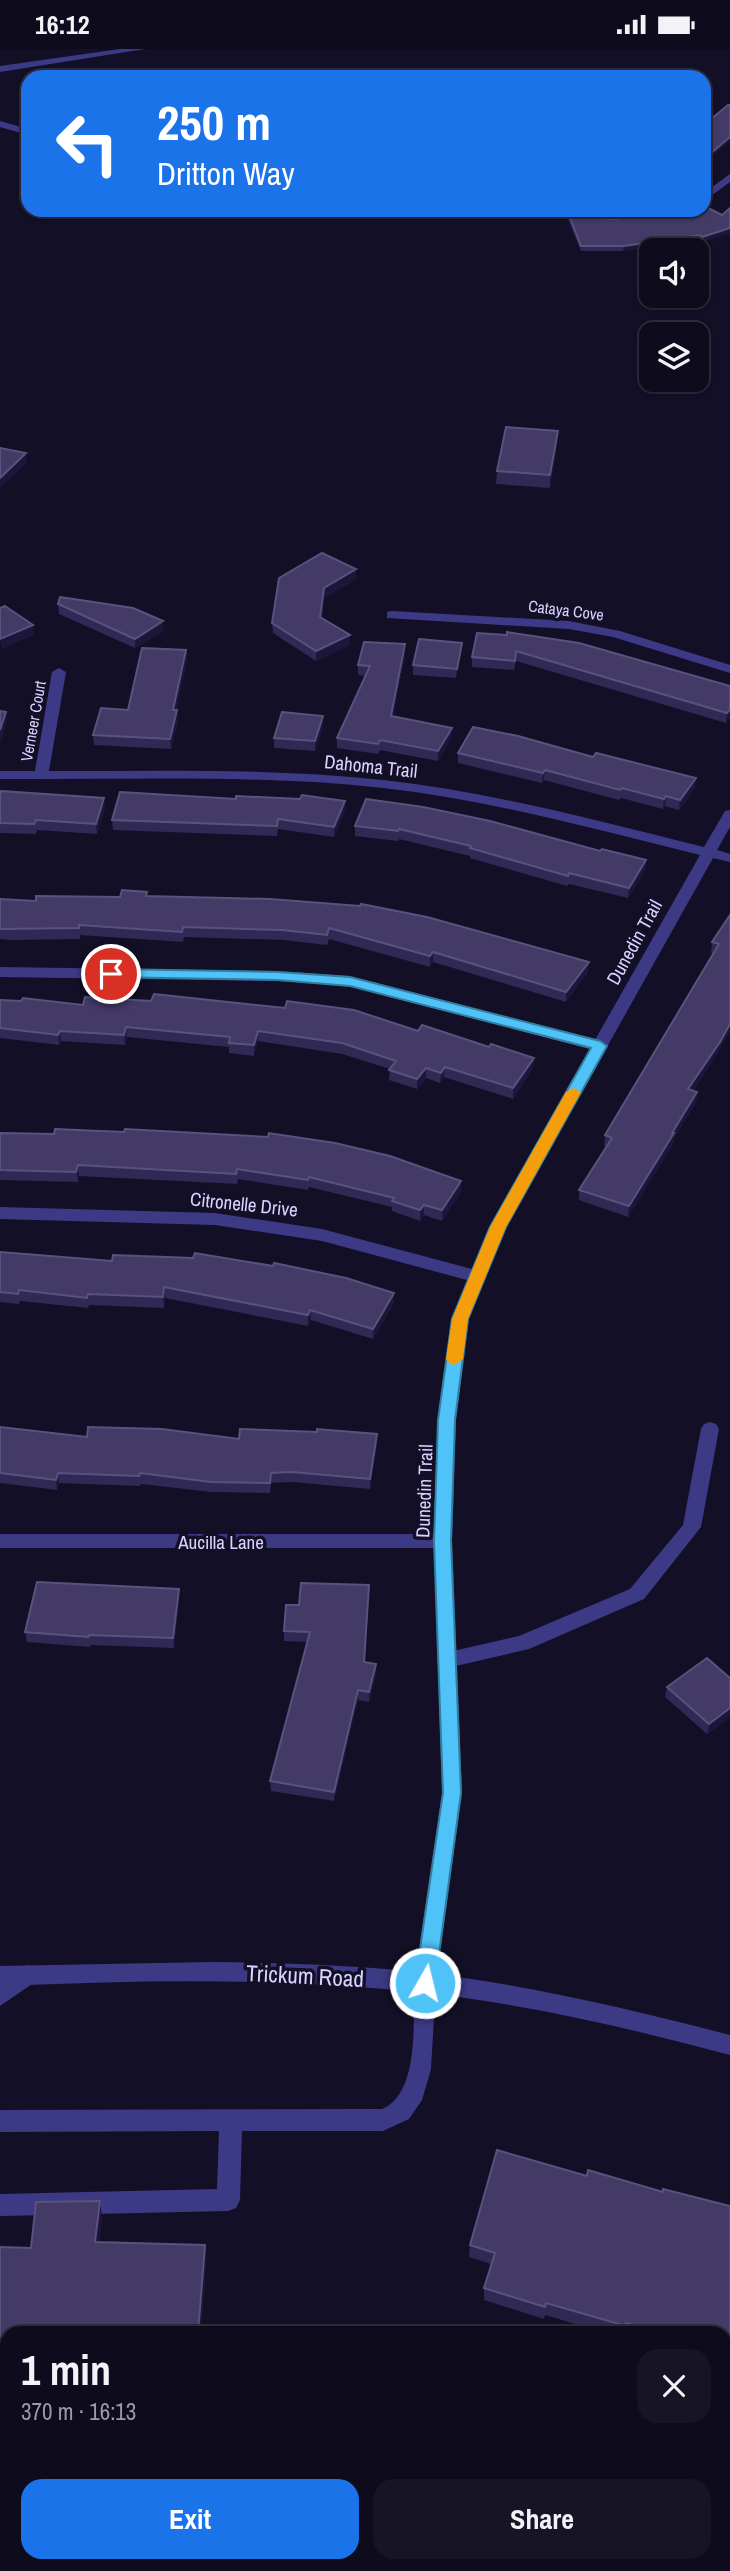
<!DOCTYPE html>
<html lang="en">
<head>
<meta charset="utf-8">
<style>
	:root { --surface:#0e0b1c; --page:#171425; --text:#f1f3f6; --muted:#9b9ba3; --line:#2e2b3b; --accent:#1a73e8 }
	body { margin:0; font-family:"Archivo Narrow",sans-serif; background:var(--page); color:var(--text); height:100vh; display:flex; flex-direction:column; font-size:26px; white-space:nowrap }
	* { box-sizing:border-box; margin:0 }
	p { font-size:23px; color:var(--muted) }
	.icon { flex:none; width:38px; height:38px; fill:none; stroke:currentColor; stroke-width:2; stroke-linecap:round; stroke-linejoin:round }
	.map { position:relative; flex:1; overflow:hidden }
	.side { position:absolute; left:0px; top:2277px; width:732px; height:247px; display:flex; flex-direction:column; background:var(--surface); border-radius:21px 21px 0 0; box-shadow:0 2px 5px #0004,0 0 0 2px var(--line) }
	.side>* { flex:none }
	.top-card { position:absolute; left:21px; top:21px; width:690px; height:147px; border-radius:21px; box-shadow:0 2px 5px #0004,0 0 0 2px var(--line); background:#1a73e8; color:#fff; overflow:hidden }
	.tools { position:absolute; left:639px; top:189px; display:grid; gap:14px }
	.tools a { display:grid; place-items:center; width:70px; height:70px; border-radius:14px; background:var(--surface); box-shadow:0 2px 5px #0004,0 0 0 2px var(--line); font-size:35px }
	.pin { position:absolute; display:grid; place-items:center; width:60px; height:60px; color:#fff; margin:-30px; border:4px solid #fff; border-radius:50%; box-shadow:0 2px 7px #0007 }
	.me { position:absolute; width:77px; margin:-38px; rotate:8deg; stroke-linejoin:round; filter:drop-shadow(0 0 5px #0008) }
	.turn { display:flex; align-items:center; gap:24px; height:147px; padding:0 21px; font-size:32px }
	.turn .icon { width:91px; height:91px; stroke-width:2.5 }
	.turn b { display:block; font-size:49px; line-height:60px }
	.round { display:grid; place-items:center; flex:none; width:74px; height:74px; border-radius:21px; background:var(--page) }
	.headline { display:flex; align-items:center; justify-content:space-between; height:119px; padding:0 21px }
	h1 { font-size:42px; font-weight:700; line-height:52px }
	.action { display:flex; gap:14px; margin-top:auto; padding:14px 21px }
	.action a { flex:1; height:80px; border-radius:21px; background:var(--accent); color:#fff; font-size:28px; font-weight:700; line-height:80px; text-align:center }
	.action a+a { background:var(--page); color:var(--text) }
	.status { display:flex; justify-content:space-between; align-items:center; height:49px; padding:0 35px; background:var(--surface); direction:ltr }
	.status svg { height:19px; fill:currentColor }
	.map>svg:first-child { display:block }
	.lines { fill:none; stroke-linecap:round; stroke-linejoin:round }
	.service { fill:#3d3a85; fill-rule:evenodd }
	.minor { fill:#3d3a85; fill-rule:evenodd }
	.tertiary { fill:#3d3a85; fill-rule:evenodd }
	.wall { fill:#312854 }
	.shaded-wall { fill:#1d163a }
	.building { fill:#433a66; stroke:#5a527e; stroke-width:2 }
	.route { fill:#4fc3f7; stroke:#337fa1; stroke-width:2 }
	.slow { fill:#f59e0b }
	.labels { text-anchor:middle; stroke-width:7; stroke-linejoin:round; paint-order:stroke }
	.far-street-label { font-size:16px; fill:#d9d4ff; stroke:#130f26 }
	.street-label { font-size:19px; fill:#d9d4ff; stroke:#130f26 }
	.near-street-label { font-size:23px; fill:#d9d4ff; stroke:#130f26 }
</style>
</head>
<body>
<div class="status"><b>16:12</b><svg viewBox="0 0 49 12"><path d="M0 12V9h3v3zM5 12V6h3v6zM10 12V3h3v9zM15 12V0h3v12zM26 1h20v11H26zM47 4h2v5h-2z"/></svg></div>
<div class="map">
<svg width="730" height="2522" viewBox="0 0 730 2522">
	<rect width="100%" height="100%" fill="#130f26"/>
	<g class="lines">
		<!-- service -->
		<path class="service" d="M710 1373 716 1375 719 1380 701 1478 644 1550 529 1600 447 1619 440 1617 437 1611 440 1605 519 1587 630 1540 683 1476 701 1380 704 1375Z
			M27 1916 35 1919 38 1926 35 1933 0 1957V1934Z
			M425 1924 433 1927 436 1934 431 2020 422 2051 409 2070 383 2082H242L240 2151 236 2159 228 2162 0 2167V2145L217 2140 219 2082 0 2083V2061L382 2060C420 2045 413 1969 414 1934L417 1927Z"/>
		<!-- minor -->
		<path class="minor" d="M120 0H145L0 23V17Z
			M0 72 28 80V86L0 78Z
			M730 125V133L704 152V144Z
			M545 161 614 166 647 161H673L668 164 614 172 549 166 545 165Z
			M392 562 569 572 620 582 730 616V624L613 588 569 580 387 569V563Z
			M59 619 66 623 49 722C160 722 272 719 383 731 492 743 598 772 704 798L725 762 730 761V778L717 801 730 805V813L713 809 506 1178 469 1270 456 1371 452 1492 462 1744 436 1934 433 1941 425 1944 417 1941 414 1934 442 1744 434 1499H0V1485H434L438 1371 451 1270 467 1231 322 1192 215 1176 0 1170V1158L215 1164 322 1180 472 1220 490 1178 590 1000 350 937 278 932 0 928V918L278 922 350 927 595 991 700 806C595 780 490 751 383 739 256 725 127 731 0 730V722H35L52 623Z
			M724 2362 730 2363V2387L724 2386Z
			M320 2516H347L344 2522H318Z"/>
		<!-- tertiary -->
		<path class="tertiary" d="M212 1913C283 1914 355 1916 426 1924 529 1936 630 1960 730 1986V2006C629 1979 527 1955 424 1944 283 1928 141 1931 0 1937V1917Z"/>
	</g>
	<!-- wall -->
	<path class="wall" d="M730 159V184L701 193 700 190 623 202H581L568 170 569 166 615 170 669 162 722 166Z
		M581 161H630L614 163Z
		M557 395 550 439 496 435 497 422Z
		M356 530 324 549 322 569 350 596 316 612 273 584 272 574Z
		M58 555 163 572V582L135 599 59 565Z
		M477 584 730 637V669L726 674 516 612 514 621 472 618V608Z
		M186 601 187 611 176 661 178 671 171 700 94 696 93 686 128 661Z
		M461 604 456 629 413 626V616Z
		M405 605 393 667 451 689 438 712 380 701 378 705 337 699V689L365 627 358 626V616Z
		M323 677 315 702 274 699V689Z
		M458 704 695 739 679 761 665 757 663 760 621 749 619 751 544 731 542 734 458 714Z
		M0 746 105 759 97 785 37 781 36 785 0 784Z
		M236 750 345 752V762L334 788 278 780 277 787 113 781 112 771Z
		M366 750 600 802 646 811 645 821 628 849 569 835 567 837 470 809V807L399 790 398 792 355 787V777Z
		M148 847 588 923 566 953 433 913 430 918 329 890 327 896 283 891 184 888 183 893 80 886V890L12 891 0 890V850L36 852Z
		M730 866 718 1003 693 1042 697 1043 696 1053 674 1089 673 1095 628 1168 579 1151V1141L607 1098 604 1097 605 1086 713 904H711L712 893Z
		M0 951 83 956 418 982 534 1009 533 1019 513 1050 444 1028 440 1034 426 1029 417 1040 389 1031 390 1020 342 1005 258 992 254 1007 229 1004V998L127 988 125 996 61 992 59 996 0 989Z
		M0 1084 461 1143 442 1172 424 1166 420 1172 392 1162V1158L309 1138 308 1141 238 1130 237 1135 79 1127 78 1133 0 1131Z
		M0 1203 394 1254 373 1290 311 1271 308 1277 165 1249 164 1259 89 1256 88 1259 20 1252 19 1255 0 1253Z
		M0 1378 87 1388 239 1390 377 1385V1395L370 1440 292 1433 271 1434 270 1444 211 1443 141 1435 140 1437 59 1434 57 1441 0 1434Z
		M369 1536 365 1614 376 1626 369 1653 358 1651 334 1752 271 1742 270 1732 307 1593 284 1592V1582L299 1556Z
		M179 1550 174 1599 90 1596V1598L27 1593 25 1583Z
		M730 1629V1668L707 1685 665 1648 667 1638Z
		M587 2127 730 2157V2314L724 2312V2284H606L545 2266 544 2270 484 2251V2239L491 2215 469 2208 470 2196Z
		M102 2167 99 2193 205 2196 206 2211 201 2284H7V2390H0V2198L31 2199Z"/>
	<!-- shaded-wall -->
	<path class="shaded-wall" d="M730 88V92L704 114V110Z
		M614 161H630L614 163Z
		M730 179V184L701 193 702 188Z
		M700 186V190L623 202 624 197Z
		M558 382 557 395 550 439V426Z
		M26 404 27 414 0 439V429Z
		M356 520V530L324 549 320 578V568L324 539Z
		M163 572V582L135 599V590Z
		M33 576 34 586 2 600 0 590Z
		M350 586V596L316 612V602Z
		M462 594 461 604 456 629 457 620Z
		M405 595V605L391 677V667Z
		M186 601 187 611 174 671 173 661Z
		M730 660V669L726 674 727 664Z
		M177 661 178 671 171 700 170 690Z
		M6 663 7 673 0 695V681Z
		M323 667V677L315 702V692Z
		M452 679 451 689 438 712V702Z
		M545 721 544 731 542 734 543 724Z
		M696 729 695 739 679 761 680 751Z
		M666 747 665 757 663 760 664 750Z
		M104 749 105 759 97 785 96 775Z
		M345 752V762L334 788V778Z
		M646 811 645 821 628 849 629 839Z
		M433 903V913L430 918V907Z
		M589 913 588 923 566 953V943Z
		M730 975V983L718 1003 687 1051 688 1040Z
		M126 978 127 988 125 996 124 986Z
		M60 982 61 992 59 996 58 986Z
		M258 982V992L254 1007V996Z
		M534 1009 533 1019 513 1050V1039Z
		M445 1018 444 1028 440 1034 441 1024Z
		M426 1019V1029L417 1040V1030Z
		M697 1043 696 1053 674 1089 673 1095 628 1168 629 1157Z
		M78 1116 79 1127 78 1133 76 1123Z
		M461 1132V1143L442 1172V1161Z
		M424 1156V1166L420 1172V1161Z
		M164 1238 165 1249 164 1259 163 1248Z
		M394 1244V1254L373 1290V1280Z
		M310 1261 311 1271 308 1277V1266Z
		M377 1385V1395L370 1440V1430Z
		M58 1424 59 1434 57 1441 56 1431Z
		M179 1540V1550L174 1599 173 1589Z
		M376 1615V1626L369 1653V1643Z
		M358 1641V1651L334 1752V1743Z
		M730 1659V1668L707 1685 709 1675Z
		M100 2152 102 2167 98 2208 95 2193Z
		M205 2196 206 2211 201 2284H198Z"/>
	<!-- building -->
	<path class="building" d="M728 56H730V88L704 110V76Z
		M704 157 722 166 730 159V179L702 188 700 186 624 197H581L569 166 615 170 670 161H704Z
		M506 378 558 382 550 426 497 422Z
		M0 399 26 404 0 429Z
		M322 504 356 520 324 539 320 568 350 586 316 602 272 574 279 529Z
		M60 548 133 559 163 572 135 590 58 555Z
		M5 557 33 576 0 590V559Z
		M507 583 579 594 730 637V660L727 664 516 602 515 612 472 608 477 584 507 586Z
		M419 590 462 594 457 620 413 616Z
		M364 593 405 595 391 667 452 679 438 702 380 691 378 695 337 689 370 617 358 616Z
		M142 599 186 601 173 661H177L170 690 93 686 101 659 128 661Z
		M0 662 6 663 0 681Z
		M282 663 323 667 315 692 274 689Z
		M473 678 518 687 593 708 596 704 696 729 680 751 666 747 664 750 622 739 620 741 545 721 543 724 458 704Z
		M1 742 104 749 96 775 36 771 34 775 0 774V746Z
		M120 743 236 750V747L300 750 302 746 345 752 334 778 278 770 277 777 112 771Z
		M366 750 423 758 490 772 600 802 602 800 646 811 629 839 569 824 568 827 470 799 471 797 399 780 398 782 355 777Z
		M122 841 147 843 146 847 270 850 360 857 361 855 427 868 589 913 566 943 433 903 430 907 329 879 327 886 282 881 183 878 182 883 79 876V879L0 880V850L36 852V847L120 848Z
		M730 866V975L720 993 688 1040 697 1043 672 1084H674L629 1157 579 1141 612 1089 605 1086 719 895 712 893Z
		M154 945 285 959 287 952 354 961 418 982 422 976 489 998 491 995 534 1009 513 1039 445 1018 441 1024 426 1019 417 1030 389 1021 396 1012 342 994 258 982 254 996 229 994 230 988 126 978 124 986 60 982 58 986 0 979V951L21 952 23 949 83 956 85 948 151 952Z
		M55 1080 124 1083 125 1080 268 1088 269 1084 335 1094 390 1107 461 1132 442 1161 424 1156 420 1161 392 1152 394 1149 309 1128 308 1131 237 1120 236 1125 78 1116 76 1123 0 1121V1084L54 1085Z
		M0 1203 112 1212 113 1206 193 1209 195 1204 273 1217 274 1214 346 1229 394 1244 373 1280 310 1261 308 1266 164 1238 163 1248 88 1245 87 1249 19 1241 18 1245 0 1243Z
		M0 1378 87 1388 88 1378 162 1380 239 1390 240 1380 317 1383V1380L377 1385 370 1430 292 1423 271 1424 270 1434 211 1433 140 1424 139 1427 58 1424 56 1431 0 1424Z
		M37 1533 179 1540 173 1589 89 1586 88 1588 25 1583Z
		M301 1534 369 1536 364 1613 376 1615 369 1643 358 1641 334 1743 270 1732 310 1583 284 1582 286 1556H299Z
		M707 1609 730 1629V1659L709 1675 667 1638Z
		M497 2101 587 2127 588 2121 663 2143V2140L730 2157V2301L724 2300V2284H663L626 2274V2277L546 2254 545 2258 484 2239 495 2204 470 2196Z
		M100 2152 95 2193 205 2196 198 2284H7V2376H0V2198L31 2199 36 2153Z
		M724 2463 730 2465V2522H406L409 2516H724Z"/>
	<!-- route -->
	<path class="route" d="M111 920 278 923 350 928 600 992 607 997 506 1178 468 1270 455 1371 451 1492 461 1744 435 1934 432 1941 425 1943 418 1941 415 1934 443 1744 434 1492 438 1371 452 1270 490 1178 591 999 350 937 278 931 106 928 104 925Z"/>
	<!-- slow -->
	<path class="slow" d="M573 1039 581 1043 506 1178 468 1270 463 1310 455 1316 449 1314 446 1310 452 1270 490 1178 566 1043Z"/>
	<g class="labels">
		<!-- far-street labels -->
		<g class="far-street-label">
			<text transform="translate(566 561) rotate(7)" y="6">Cataya Cove</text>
			<text transform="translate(33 672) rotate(-80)" y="6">Verneer Court</text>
		</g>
		<!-- street labels -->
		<g class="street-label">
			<text transform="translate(371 717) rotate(6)" y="7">Dahoma Trail</text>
			<text transform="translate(634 893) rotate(-61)" y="7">Dunedin Trail</text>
			<text transform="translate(244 1155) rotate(6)" y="7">Citronelle Drive</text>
			<text transform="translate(424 1442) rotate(-88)" y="7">Dunedin Trail</text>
			<text x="221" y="1500">Aucilla Lane</text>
		</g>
		<!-- near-street labels -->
		<g class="near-street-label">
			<text transform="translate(305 1927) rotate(3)" y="8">Trickum Road</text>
		</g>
	</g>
</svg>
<div class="tools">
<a><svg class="icon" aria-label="sound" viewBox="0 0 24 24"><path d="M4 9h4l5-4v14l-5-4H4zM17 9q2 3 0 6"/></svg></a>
<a><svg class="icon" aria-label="layers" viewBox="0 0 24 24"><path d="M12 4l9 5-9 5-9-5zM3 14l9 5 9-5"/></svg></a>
</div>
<div class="pin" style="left:111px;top:925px;background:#d93025"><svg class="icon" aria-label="arrive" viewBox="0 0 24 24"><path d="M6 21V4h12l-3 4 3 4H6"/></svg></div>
<svg class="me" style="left:425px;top:1934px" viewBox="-20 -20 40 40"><circle r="17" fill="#4fc3f7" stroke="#fff" stroke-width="3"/><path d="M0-11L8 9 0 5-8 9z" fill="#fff"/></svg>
<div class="top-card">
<div class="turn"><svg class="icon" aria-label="left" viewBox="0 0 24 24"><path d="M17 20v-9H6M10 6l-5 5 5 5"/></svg><div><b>250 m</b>Dritton Way</div></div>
</div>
<section class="side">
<div class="headline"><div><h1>1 min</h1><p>370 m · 16:13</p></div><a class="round"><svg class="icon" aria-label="close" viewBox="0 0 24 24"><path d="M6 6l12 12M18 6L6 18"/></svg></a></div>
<div class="action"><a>Exit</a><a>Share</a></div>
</section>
</div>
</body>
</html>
